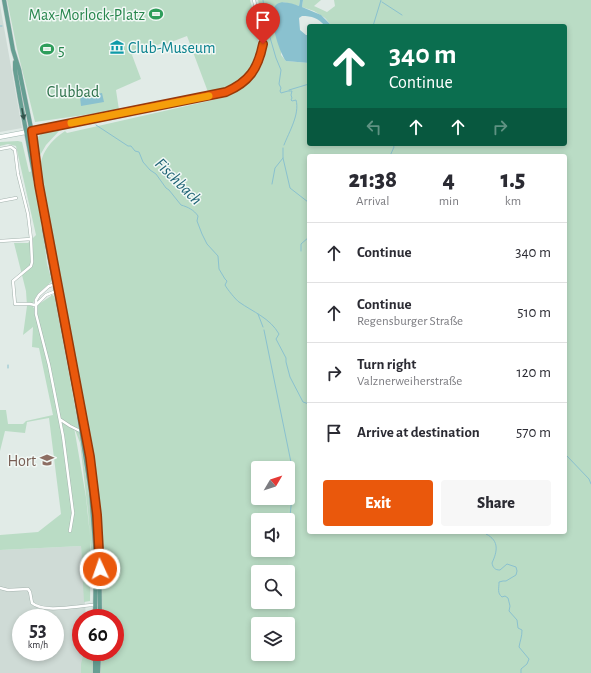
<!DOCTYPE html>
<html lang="en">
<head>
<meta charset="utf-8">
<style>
	:root { --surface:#fff; --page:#f7f7f7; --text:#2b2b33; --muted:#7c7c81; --line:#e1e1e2; --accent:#ea580c }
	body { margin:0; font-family:"Alegreya Sans",sans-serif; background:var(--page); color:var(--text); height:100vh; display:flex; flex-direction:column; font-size:15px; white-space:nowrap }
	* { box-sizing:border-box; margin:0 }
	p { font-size:13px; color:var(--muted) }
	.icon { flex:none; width:22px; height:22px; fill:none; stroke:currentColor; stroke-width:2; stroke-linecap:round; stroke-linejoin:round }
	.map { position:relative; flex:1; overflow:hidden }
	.drawer { position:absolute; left:307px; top:154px; width:260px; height:380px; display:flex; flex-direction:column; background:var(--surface); border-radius:4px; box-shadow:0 2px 6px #0003 }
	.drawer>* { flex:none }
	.top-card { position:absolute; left:307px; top:24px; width:260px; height:122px; border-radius:4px; box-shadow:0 2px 6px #0003; background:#0b6e4f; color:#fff; overflow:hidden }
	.needle { width:26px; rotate:51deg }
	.fabs { position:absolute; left:251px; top:461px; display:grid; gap:8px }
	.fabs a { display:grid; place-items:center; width:44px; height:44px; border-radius:4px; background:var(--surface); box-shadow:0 2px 6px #0003; font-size:20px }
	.speed { position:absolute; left:12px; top:609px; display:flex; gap:8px; font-size:20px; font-weight:700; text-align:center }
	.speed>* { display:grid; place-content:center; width:52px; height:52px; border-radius:50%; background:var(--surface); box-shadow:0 2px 6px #0003; line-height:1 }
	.speed small { font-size:10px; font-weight:400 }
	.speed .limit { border:6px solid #d22; background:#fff; color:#111 }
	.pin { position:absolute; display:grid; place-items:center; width:34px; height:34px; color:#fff; margin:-41px -17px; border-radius:50% 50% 50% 0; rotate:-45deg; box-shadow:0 0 4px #0007 }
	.pin .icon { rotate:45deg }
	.me { position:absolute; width:44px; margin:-22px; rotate:357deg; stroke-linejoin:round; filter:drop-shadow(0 0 3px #0008) }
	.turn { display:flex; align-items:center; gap:14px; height:84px; padding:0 16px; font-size:18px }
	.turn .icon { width:52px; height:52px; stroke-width:2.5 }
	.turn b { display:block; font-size:28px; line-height:34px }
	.lanes { display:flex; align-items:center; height:38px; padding:0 16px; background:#0003; justify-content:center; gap:20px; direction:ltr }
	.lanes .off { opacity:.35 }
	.eta { display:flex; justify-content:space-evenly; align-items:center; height:68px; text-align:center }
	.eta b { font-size:24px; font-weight:800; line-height:28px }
	.action { display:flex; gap:8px; margin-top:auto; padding:8px 16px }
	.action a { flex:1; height:46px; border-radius:4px; background:var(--accent); color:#fff; font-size:16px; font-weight:800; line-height:46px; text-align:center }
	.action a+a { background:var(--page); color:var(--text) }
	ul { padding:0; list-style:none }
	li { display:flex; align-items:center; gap:12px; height:60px; padding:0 16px; border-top:1px solid var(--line) }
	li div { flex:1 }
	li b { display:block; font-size:15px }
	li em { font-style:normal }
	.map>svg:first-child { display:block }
	.built { fill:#cfdbd6; fill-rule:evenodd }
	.green { fill:#badcc5; fill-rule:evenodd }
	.water { fill:#8ac1cf }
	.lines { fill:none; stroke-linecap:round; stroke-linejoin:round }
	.stream { stroke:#8ac1cf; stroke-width:1 }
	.street-casing { stroke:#a4b3ae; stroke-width:3.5 }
	.secondary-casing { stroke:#a0b7b0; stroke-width:5 }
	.primary-casing { stroke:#c1c8c7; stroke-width:5 }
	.street { stroke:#fff; stroke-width:2.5 }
	.secondary { stroke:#fff; stroke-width:4 }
	.primary { stroke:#679f93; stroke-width:4 }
	.oneway { fill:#33544d }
	.route-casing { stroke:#983908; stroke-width:10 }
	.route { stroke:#ea580c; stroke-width:7 }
	.slow { stroke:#f59e0b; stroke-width:7 }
	.labels { text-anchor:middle; stroke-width:3; stroke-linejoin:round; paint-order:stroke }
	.leisure-label { font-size:16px; fill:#27864d; stroke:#f1f8f5; text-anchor:end }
	.culture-label { font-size:16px; fill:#0d838f; stroke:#f1f8f5; text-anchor:start }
	.park-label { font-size:16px; fill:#2d714a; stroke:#f1f8f5 }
	.education-label { font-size:16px; fill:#785e54; stroke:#f1f8f5; text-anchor:end }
	.water-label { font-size:17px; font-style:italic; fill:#1e6375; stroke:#f1f8f5 }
</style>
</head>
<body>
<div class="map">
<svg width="591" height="673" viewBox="0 0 591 673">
	<rect width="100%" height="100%" fill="#e1ebe7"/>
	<!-- built -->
	<path class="built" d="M0 5 22 128 0 132Z
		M81 546 86 618H81V652H84L81 673H0V550ZM21 618H55V652H21Z"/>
	<!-- green -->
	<path class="green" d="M7 0H250C260 35 267 66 229 87 224 91 215 91 208 92L187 36 166 44 165 42 132 55 141 79 116 90 119 110 35 122 17 49Z
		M258 0H300L299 6 283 2 281 55 286 61 309 63V144H565V26H332L325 18 314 11 302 7 303 0H321L314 6 327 12 335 6 334 0H591V673H100L101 652H115V618H102C103 565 98 513 92 461L40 175C39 155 49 142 65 131L67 133 226 97C251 84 269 67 267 37 266 25 261 12 258 0ZM309 156H565V532H309ZM258 468H288V498H258ZM258 520H288V550H258ZM258 572H288V602H258ZM258 624H288V654H258Z
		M60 130 46 145 39 157 36 139 41 134Z
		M18 141 22 142 29 172 32 171 44 238 47 264 51 278V282C42 291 33 294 33 308L51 296V294L55 297 75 406 90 502 95 561 94 570 90 540 91 557 90 601 84 602 81 546 0 550V535L38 532 61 514 49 418 27 422 25 433 5 431 0 451V410H6L8 424H23L26 421 53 415 39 348 32 347 33 327 23 335 27 306 26 291 14 243H28L36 235 16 146 8 144 0 146V142ZM74 427 80 443 88 512 90 536 86 497Z
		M84 652H93V673H81V664Z"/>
	<!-- water -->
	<path class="water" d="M300 0H303L302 7 321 15 332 26H325C318 18 312 16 302 16L299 18 300 30 306 35H309V63L286 61C279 52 266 12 277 4 283 0 293 4 299 6Z
		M102 93 104 102 81 106 80 97Z"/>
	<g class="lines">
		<!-- stream -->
		<path class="stream" d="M263 0 266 21 270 30 269 34 276 58 281 70 279 84 281 88 280 91 281 93 288 91H292L291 95 292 98 291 100 292 101 296 100C300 114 289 132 284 145
			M382 2 402 15
			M0 26H2
			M373 26 381 0
			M289 90 309 84
			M96 125 128 146H131L135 151 139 152 143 162 150 170 156 174 166 188 169 190 181 205C188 207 194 210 198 216L197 221 202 234 207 244 218 256 219 269 225 279 227 281 225 285C227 289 236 300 239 302 253 312 270 318 279 334L276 339 286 358V362L290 377 303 402 309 404
			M283 148V158L290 188 308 202 309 207
			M390 156 394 147 393 144
			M272 184 275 168 283 158
			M301 251V244L309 237
			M258 314 263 327
			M264 330 294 477 288 536
			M8 365V368
			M567 456 589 479 591 484
			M487 532 486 534C500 541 497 552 492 563 493 568 495 570 500 570L507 564 516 567 517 571 516 575 506 581H503L499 582C499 589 497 593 502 597L505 596 508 598 510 606 509 611 517 620 518 628 522 630C522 637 520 641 519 647L529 659 527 664 521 669V673"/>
		<defs>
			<path id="street" d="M32 131 212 96C221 93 231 91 238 86 257 73 265 52 262 30 260 20 256 10 254 0
				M0 149 11 147 15 150 18 174 28 214 31 239
				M0 201 16 198
				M0 241 31 239 32 262 31 266 13 281 15 304H30L35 305
				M56 284 49 286 39 295 36 300V314L49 365 63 436 73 513 70 531
				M36 305 46 295 56 291
				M61 420 70 426 80 431
				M0 588 8 590 28 589 30 592 32 603C45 614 80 605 96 605"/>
			<path id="secondary" d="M0 137 32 131"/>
			<path id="primary" d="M4 0 13 50 19 69 30 123 36 155 37 174 91 466 99 541 100 618
				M15 62V70L20 99 35 179
				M44 229 76 397 91 493 96 558 95 618
				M95 652V673
				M98 673 99 652"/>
		</defs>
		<!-- street casing -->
		<use href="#street" class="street-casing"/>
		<!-- secondary casing -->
		<use href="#secondary" class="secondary-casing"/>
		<!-- primary casing -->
		<use href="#primary" class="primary-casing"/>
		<!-- street -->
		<use href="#street" class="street"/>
		<!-- secondary -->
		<use href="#secondary" class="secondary"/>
		<!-- primary -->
		<use href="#primary" class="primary"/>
	</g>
	<!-- one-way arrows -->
	<defs><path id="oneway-solid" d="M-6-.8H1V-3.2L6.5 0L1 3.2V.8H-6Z"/></defs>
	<use class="oneway" href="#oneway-solid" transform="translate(23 114) rotate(79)"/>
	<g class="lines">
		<defs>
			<path id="route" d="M100 569 97 515 90 457 39 185 32 131 226 92C249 82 258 69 263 44"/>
		</defs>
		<!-- route casing -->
		<use href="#route" class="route-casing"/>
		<!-- route -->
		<use href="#route" class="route"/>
		<!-- slow -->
		<path class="slow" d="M71 123 209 96"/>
	</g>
	<!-- icons -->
	<defs>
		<symbol id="stadium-bare" viewBox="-9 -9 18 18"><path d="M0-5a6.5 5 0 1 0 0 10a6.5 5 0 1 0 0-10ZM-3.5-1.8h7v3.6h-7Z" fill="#2e9e5b" stroke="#f1f8f5" stroke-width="2.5" paint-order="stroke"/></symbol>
		<symbol id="museum-bare" viewBox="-9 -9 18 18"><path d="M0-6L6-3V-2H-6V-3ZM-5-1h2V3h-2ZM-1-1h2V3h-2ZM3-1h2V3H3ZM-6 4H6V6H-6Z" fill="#0f9aa8" stroke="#f1f8f5" stroke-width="2.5" paint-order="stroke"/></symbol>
		<symbol id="school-bare" viewBox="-9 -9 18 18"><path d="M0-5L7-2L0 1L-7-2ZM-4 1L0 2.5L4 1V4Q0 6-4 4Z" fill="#8d6e63" stroke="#f1f8f5" stroke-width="2.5" paint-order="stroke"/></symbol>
	</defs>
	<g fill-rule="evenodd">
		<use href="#stadium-bare" x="146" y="4" width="20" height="20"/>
		<use href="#museum-bare" x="107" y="37" width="20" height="20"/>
		<use href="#stadium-bare" x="37" y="39" width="20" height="20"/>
		<use href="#school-bare" x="37" y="450" width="20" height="20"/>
	</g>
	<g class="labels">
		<!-- leisure labels -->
		<g class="leisure-label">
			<text x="145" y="20">Max-Morlock-Platz</text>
			<text x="58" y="55" text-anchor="start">5</text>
		</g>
		<!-- culture labels -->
		<g class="culture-label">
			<text x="128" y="53">Club-Museum</text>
		</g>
		<!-- park labels -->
		<g class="park-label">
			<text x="73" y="97">Clubbad</text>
		</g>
		<!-- education labels -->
		<g class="education-label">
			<text x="36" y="466">Hort</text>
		</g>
		<!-- water labels -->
		<g class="water-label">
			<text transform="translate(179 181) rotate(45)" y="6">Fischbach</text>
		</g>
	</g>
</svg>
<div class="fabs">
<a><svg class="needle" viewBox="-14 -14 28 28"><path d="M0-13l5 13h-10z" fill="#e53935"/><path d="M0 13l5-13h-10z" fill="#7c7c81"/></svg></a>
<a><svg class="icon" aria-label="sound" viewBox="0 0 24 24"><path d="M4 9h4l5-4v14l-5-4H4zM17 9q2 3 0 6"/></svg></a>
<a><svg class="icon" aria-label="search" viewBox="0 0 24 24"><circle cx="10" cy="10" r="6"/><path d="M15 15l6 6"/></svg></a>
<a><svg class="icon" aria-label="layers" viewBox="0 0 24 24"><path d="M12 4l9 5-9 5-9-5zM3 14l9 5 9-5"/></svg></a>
</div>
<div class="speed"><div>53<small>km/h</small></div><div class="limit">60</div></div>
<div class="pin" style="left:263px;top:44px;background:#d93025"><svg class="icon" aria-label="arrive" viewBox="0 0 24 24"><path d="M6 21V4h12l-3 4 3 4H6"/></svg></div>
<svg class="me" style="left:100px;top:569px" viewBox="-20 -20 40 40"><circle r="17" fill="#ea580c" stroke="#fff" stroke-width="3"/><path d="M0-11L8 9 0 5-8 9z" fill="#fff"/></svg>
<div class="top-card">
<div class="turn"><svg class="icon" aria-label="ahead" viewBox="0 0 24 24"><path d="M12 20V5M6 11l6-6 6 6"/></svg><div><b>340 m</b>Continue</div></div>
<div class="lanes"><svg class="icon off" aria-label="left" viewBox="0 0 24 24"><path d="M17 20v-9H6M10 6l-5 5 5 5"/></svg><svg class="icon" aria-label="ahead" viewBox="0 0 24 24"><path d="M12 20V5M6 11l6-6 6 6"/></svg><svg class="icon" aria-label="ahead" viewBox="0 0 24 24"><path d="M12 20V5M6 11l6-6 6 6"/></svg><svg class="icon off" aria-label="right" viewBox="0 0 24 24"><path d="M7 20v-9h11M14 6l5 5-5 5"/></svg></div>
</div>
<section class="drawer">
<div class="eta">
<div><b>21:38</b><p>Arrival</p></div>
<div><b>4</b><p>min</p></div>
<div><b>1.5</b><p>km</p></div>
</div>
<ul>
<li><svg class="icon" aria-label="ahead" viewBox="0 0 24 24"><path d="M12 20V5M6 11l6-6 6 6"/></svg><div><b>Continue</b></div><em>340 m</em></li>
<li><svg class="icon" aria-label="ahead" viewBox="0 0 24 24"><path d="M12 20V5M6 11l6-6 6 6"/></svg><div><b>Continue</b><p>Regensburger Straße</p></div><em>510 m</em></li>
<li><svg class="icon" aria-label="right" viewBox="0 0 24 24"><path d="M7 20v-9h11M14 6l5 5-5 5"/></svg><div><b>Turn right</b><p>Valznerweiherstraße</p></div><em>120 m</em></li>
<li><svg class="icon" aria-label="arrive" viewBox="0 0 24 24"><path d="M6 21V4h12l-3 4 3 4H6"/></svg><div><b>Arrive at destination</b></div><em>570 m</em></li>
</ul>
<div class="action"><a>Exit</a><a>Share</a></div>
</section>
</div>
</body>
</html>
